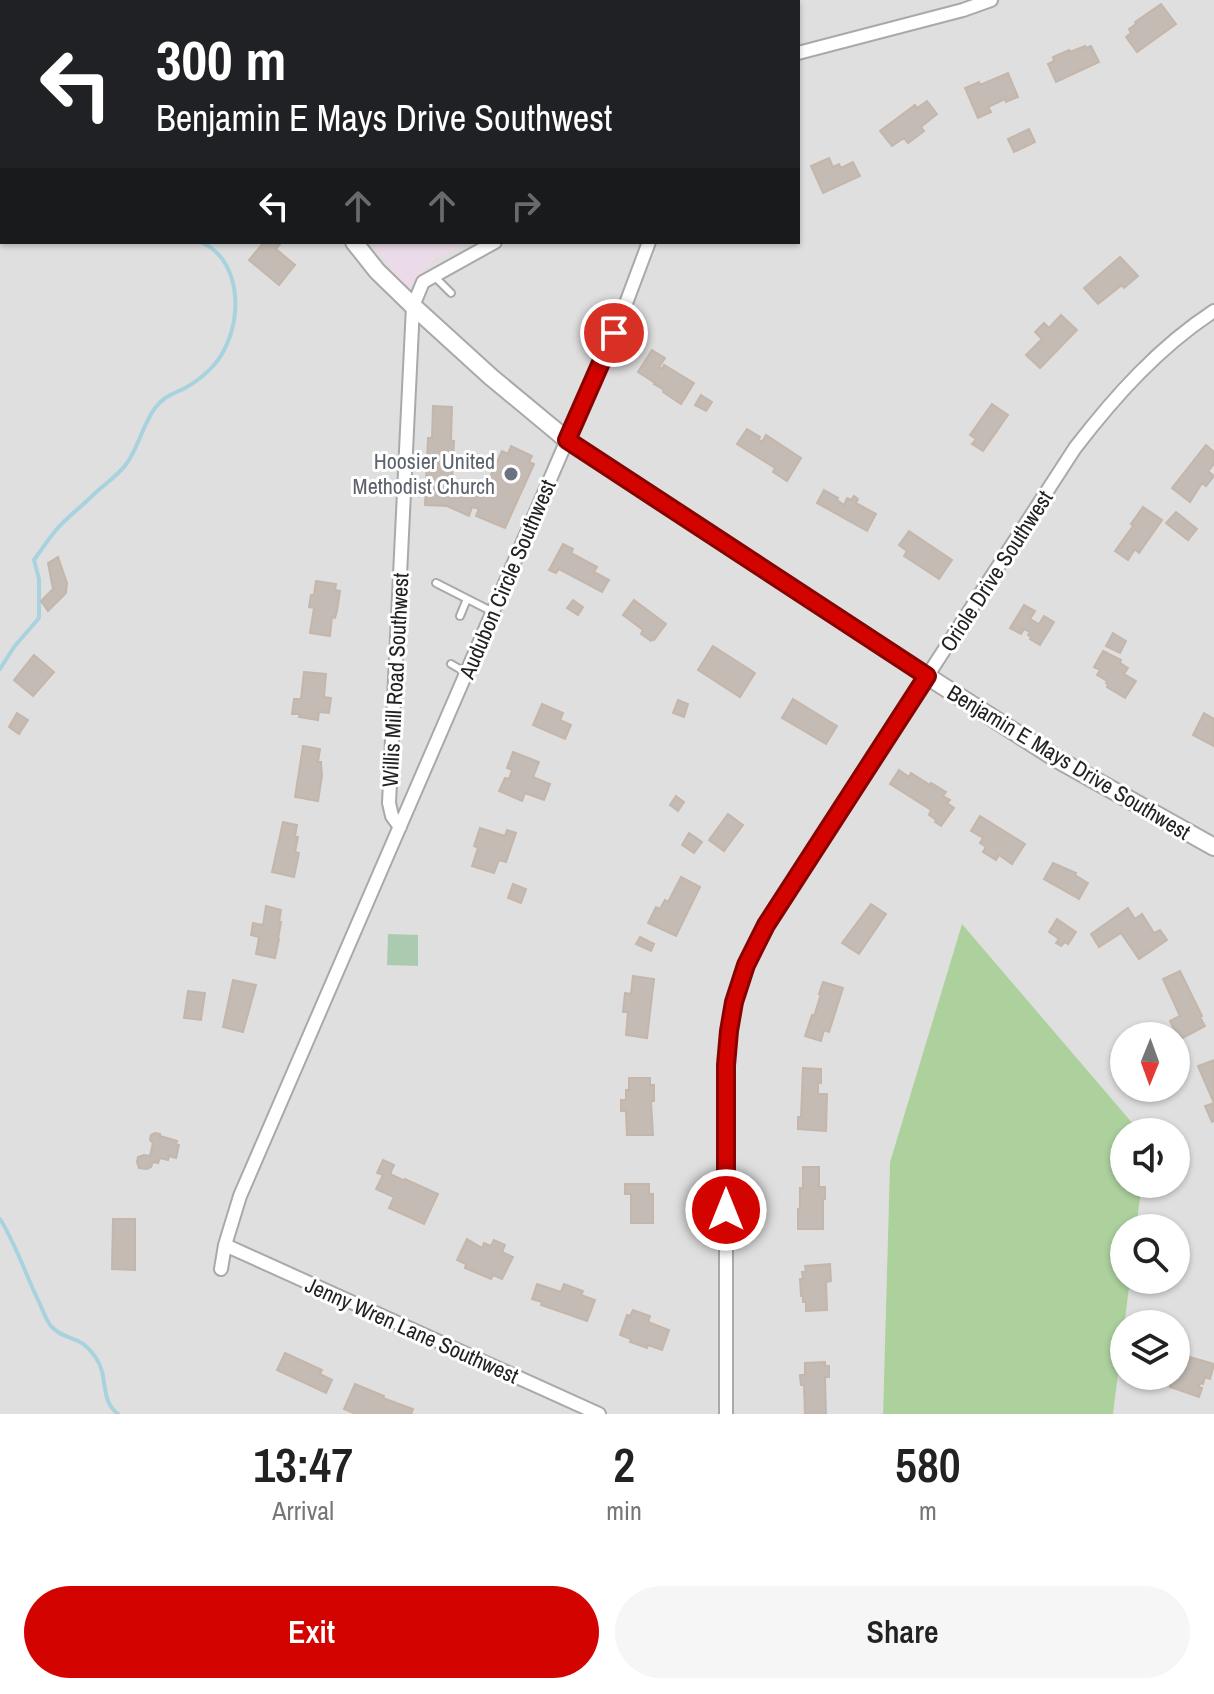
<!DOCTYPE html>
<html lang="en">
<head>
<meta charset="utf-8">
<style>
	:root { --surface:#fff; --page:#f6f6f6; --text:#222; --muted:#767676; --accent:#d30400 }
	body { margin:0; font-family:"Archivo Narrow",sans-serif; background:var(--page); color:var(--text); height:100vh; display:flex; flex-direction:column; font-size:30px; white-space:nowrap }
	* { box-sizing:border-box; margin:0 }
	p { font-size:26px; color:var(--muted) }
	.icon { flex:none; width:44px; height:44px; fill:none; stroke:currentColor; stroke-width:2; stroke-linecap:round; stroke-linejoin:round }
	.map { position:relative; height:1414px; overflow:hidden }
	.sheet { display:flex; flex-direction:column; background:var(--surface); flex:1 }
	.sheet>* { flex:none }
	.banner { position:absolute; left:0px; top:0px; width:800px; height:244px; box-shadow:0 2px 6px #0004; background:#202124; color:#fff; overflow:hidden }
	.needle { width:52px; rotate:181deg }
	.buttons { position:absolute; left:1110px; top:1022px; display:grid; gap:16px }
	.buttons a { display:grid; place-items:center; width:80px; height:80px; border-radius:50%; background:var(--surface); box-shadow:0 2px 6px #0004; font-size:40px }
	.pin { position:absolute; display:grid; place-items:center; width:68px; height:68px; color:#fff; margin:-34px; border:4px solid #fff; border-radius:50%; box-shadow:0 2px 8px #0007 }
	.me { position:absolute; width:88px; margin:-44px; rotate:0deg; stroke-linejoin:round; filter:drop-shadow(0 0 6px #0008) }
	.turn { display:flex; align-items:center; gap:28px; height:168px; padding:0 24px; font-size:36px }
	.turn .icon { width:104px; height:104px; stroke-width:2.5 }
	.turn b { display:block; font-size:56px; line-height:68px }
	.lanes { display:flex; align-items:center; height:76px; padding:0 24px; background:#0003; justify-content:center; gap:40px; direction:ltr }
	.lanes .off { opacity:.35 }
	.eta { display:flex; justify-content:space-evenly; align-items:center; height:136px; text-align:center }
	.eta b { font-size:48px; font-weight:600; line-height:56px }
	.cta { display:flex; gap:16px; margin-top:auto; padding:16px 24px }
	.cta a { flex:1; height:92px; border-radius:48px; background:var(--accent); color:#fff; font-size:32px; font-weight:600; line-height:92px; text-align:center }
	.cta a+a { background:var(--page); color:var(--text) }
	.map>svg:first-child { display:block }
	.residential { fill:#e0dfdf; fill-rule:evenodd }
	.industrial { fill:#ebdae7 }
	.forest { fill:#acd19d }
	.cemetery { fill:#aacbaf }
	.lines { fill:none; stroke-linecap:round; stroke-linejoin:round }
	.stream { stroke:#a9d2df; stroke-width:4 }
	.building { fill:#c3bbb4; stroke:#c4b6ab; stroke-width:2 }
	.service-casing { stroke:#a9a9a9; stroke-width:10 }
	.minor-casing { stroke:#a9a9a9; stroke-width:16 }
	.tertiary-casing { stroke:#a9a9a9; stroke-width:20 }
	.service { stroke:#fff; stroke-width:6 }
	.minor { stroke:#fff; stroke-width:12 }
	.tertiary { stroke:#fff; stroke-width:16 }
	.route-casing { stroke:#890300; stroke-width:20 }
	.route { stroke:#d30400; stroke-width:14 }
	.worship-dot { fill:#6b7280; stroke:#fff; stroke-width:3 }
	.labels { text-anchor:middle; stroke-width:6; stroke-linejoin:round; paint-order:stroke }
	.worship-label { font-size:22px; fill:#5b616d; stroke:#fff; text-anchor:end }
	.street-label { font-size:22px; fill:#222; stroke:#fff }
</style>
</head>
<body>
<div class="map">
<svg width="1214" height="1414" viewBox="0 0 1214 1414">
	<rect width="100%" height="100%" fill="#f2efe8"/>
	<!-- residential -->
	<path class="residential" d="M0 0H1214V1414H1113L1124 1327V1376H1176V1324H1124L1130 1280H1176V1228H1136L1142 1184H1176V1132H1140L962 925 890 1162 883 1414H0ZM2 2H798V242H2ZM1124 1036H1176V1088H1124Z"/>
	<!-- industrial -->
	<path class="industrial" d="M371 242H471L436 258 408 291Z"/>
	<!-- forest -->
	<path class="forest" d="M962 924 1140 1132H1124V1184H1142L1136 1228H1124V1280H1130L1113 1414H883L890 1162Z"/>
	<!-- cemetery -->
	<path class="cemetery" d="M388 934 418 935V966L387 965Z"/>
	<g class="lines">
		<!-- stream -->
		<path class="stream" d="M0 669 14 647 39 618V579L34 560C41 550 48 540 56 530 66 518 80 508 92 496 103 485 118 476 127 463 139 446 143 424 155 408 165 395 172 395 185 388 196 382 206 374 214 365 243 332 246 262 201 242
			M0 1219C17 1246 26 1276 40 1304 43 1311 46 1320 51 1326 57 1334 69 1337 78 1341 85 1344 92 1352 96 1358 109 1377 99 1399 118 1414"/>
	</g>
	<!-- building -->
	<path class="building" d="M1161 4 1176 24 1137 52 1126 37 1131 33 1129 29 1136 24 1135 22Z
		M1085 46 1086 48 1091 46 1099 62 1056 82 1048 64 1054 61 1053 57 1069 50 1070 52Z
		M1008 73 1018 97 1006 102 1005 99 988 107 991 112 978 118 965 88 979 82 980 85Z
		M927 101 937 114 921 127 924 131 908 143 904 138 892 146 880 131 915 105 917 108Z
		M1029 129 1035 142 1014 152 1008 139Z
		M829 158 833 167 839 164 841 168 853 162 860 176 823 193 811 166Z
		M264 242H282L276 249 295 265 279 285 249 260Z
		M1120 257 1138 276 1124 288 1122 285 1098 304 1084 288Z
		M1061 315 1077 330 1040 368 1026 355 1042 339 1035 332 1044 323 1049 328Z
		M652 350 665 358 659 367 662 369 664 365 694 383 681 404 663 392 664 390 654 384 655 383 638 372Z
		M701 395 712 402 706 411 695 405Z
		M992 404 1008 415 983 451 972 444 976 439 970 435Z
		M433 406 452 407 451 441H454L452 483 481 497 502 451 508 454 511 446 532 456 529 462 534 464 505 528 476 516 479 509 472 507 469 516 447 506 425 505 428 438H432Z
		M747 429 760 437 758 439 762 442 766 435 801 458 787 481 773 472 775 468 737 444Z
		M1206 445 1214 452V464L1208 471 1214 476 1206 486 1202 483 1190 502 1172 488Z
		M824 490 838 498 837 500 844 505 847 498 851 500 854 496 858 499 856 503 876 514 867 531 817 503Z
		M1143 507 1162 520 1139 553 1135 549 1128 560 1115 551 1133 526 1131 524Z
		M1176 512 1197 529 1188 540 1166 523Z
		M909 531 952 560 939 579 904 556 907 551 899 545Z
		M563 544 573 549 571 553 597 567 594 572 609 580 602 592 559 569 556 573 549 570Z
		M58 557 67 583 66 593 48 611 41 601 53 589 48 563Z
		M316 581 336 584 335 590 340 591 337 611 335 618 332 617 330 636 310 633 314 608 309 607 311 595H314Z
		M573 600 583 607 578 615 567 608Z
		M634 600 666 624 654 640 653 639 651 641 641 634 643 630 623 615Z
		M1024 605 1035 611 1030 619 1039 624 1044 616 1054 622 1040 645 1030 639 1031 637 1028 635 1030 632 1024 629 1021 634 1010 628Z
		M1113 633 1126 641 1120 653 1106 646Z
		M713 646 755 673 740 697 698 670Z
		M1103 651 1121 660 1120 663 1128 668 1124 674 1136 681 1125 698 1107 687 1108 684 1106 683 1107 681 1097 675 1100 670 1094 667Z
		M34 655 54 672 33 696 14 680Z
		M304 672 326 674 324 697 331 698 329 713 319 712 318 720 299 717 300 714H292L294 699H301Z
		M793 699 837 726 826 744 782 718Z
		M678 700 688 704 684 717 673 713Z
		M542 704 563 713 560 720 571 725 565 739 533 725Z
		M17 713 28 720 19 734 9 727Z
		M1204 713 1214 719V746L1193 735Z
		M303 746 320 749 318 762H321L322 776 318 801 295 797Z
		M513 752 539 762 533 777 550 784 544 800 525 793 522 801 499 791 505 778 509 779 512 770 507 768Z
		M899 770 909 777 911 773 930 785 931 783 946 792 943 796 950 800 947 803 954 808 941 826 935 822 936 820 929 815 931 810 890 784Z
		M676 796 684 802 678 811 670 805Z
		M728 814 743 825 724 851 709 840Z
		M980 816 1025 844 1012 864 999 855 996 860 983 852 986 847 980 843 983 838 971 831Z
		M283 822 297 825 295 836 298 837 295 852 299 853 294 877 272 872Z
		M480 828 505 836 507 830 516 833 506 862 499 860 494 873 472 866 478 848 474 846Z
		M689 833 702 842 694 853 682 845Z
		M1053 863 1076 873 1075 875 1088 883 1079 899 1044 879Z
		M681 877 700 887 676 936 648 923 656 907 660 909 665 900 668 902Z
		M513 884 526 889 521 903 508 898Z
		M871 904 886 914 859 954 842 943Z
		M266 906 281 910 279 922H281L278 939H279L275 958 256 954 259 937 251 935 253 923 263 925Z
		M1128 908 1135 919 1142 914 1154 933 1160 930 1167 940 1139 959 1121 933 1099 947 1091 934Z
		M1057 919 1076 932 1068 944 1065 942 1061 946 1056 943 1059 939 1049 932Z
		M640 937 654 944 651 951 636 944Z
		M1180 971 1202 1016 1200 1017 1205 1026 1181 1039 1178 1033 1176 1034 1170 1021 1180 1016 1163 979Z
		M633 976 654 979 647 1038 626 1035 628 1012H623L625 993 631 994Z
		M233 980 256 985 243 1032 223 1027Z
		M823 982 843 988 829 1032 824 1030 821 1041 805 1036 812 1015 814 1016 821 994H819Z
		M188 991 205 993 201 1020 184 1018Z
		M1214 1060V1121L1212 1122 1205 1106 1214 1103 1198 1066Z
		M803 1068 821 1069V1083L818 1082V1094H827L826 1131 798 1129V1117H801Z
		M629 1078H650V1085H654V1101H651L653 1135H627L626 1111H621V1100H626V1090H629Z
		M155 1133 160 1134V1136L177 1141 176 1144 179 1145 176 1158 169 1156 168 1160 160 1158 158 1163 153 1162 151 1167 147 1169 139 1168 137 1162 138 1157 144 1155 150 1156 153 1143 150 1140 151 1135Z
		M383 1160 394 1165 390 1174 405 1181V1179L438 1194 424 1224 389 1208 394 1197 376 1189 383 1175 377 1173Z
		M803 1167H819V1187H825V1199H823V1229H798V1209H800V1188H803Z
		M625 1184H649V1194H653V1223H631V1194H625Z
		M113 1219H135V1270L112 1269Z
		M467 1239 482 1248 484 1243 491 1246 494 1240 505 1245 502 1252 513 1257 502 1279 493 1275 491 1279 465 1268 466 1264 457 1260Z
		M830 1264 831 1281 826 1282 827 1310 806 1311V1302H803V1296H801L800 1279H803L802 1272H806L805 1266Z
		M1132 1280H1154L1151 1292 1130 1287Z
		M537 1284 561 1292 564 1284 583 1291 581 1295 595 1300 587 1321 541 1305 542 1302 532 1299Z
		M633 1310 650 1316 648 1322 669 1330 662 1350 648 1345 647 1348 630 1342 631 1339 620 1335 627 1315 630 1316Z
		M285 1353 322 1370 320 1374 332 1380 326 1393 277 1370Z
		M1183 1355 1214 1364 1210 1379 1205 1377 1203 1384 1200 1383 1199 1387 1202 1388 1199 1397 1170 1387Z
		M825 1362V1366H829V1377H825L826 1414H805L804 1385H801L800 1376V1375H805V1363Z
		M355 1384 384 1396 383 1398 413 1409 411 1414H356L344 1409Z"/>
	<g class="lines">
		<defs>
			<path id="service" d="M434 276 451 293
				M436 583 493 612
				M460 616 467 599
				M451 664 465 672"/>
			<path id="minor" d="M687 2 688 0
				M798 53 963 10 991 0
				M400 827 392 816 389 803 413 306 423 282 495 242
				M225 1245 599 1414
				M221 1269 225 1245 240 1196 625 306 649 242
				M726 1414V1065C729 1031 733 998 746 965 752 952 759 939 766 925L1075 448C1115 396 1159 347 1214 311"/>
			<path id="tertiary" d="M193 0 196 2
				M354 242 377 271 413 306 491 377 567 440 927 676 1057 759 1214 847"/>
		</defs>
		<!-- service casing -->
		<use href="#service" class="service-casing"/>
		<!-- minor casing -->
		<use href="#minor" class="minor-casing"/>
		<!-- tertiary casing -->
		<use href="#tertiary" class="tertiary-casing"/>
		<!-- service -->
		<use href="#service" class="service"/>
		<!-- minor -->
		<use href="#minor" class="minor"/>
		<!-- tertiary -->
		<use href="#tertiary" class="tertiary"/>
	</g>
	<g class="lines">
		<defs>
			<path id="route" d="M614 333 567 440 927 676 766 925 746 965 734 1002 729 1031 726 1065V1210"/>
		</defs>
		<!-- route casing -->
		<use href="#route" class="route-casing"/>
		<!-- route -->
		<use href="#route" class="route"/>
	</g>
	<!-- markers -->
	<circle class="worship-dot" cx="511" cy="474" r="8"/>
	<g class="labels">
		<!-- worship labels -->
		<g class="worship-label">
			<text x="495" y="469">Hoosier United<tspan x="495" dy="25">Methodist Church</tspan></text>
		</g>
		<!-- street labels -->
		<g class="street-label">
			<text transform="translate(996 571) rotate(-57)" y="8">Oriole Drive Southwest</text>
			<text transform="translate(507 579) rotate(-67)" y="8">Audubon Circle Southwest</text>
			<text transform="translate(395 680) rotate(-87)" y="8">Willis Mill Road Southwest</text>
			<text transform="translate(1069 762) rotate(31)" y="8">Benjamin E Mays Drive Southwest</text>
			<text transform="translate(412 1330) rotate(24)" y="8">Jenny Wren Lane Southwest</text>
		</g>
	</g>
</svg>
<div class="buttons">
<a><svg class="needle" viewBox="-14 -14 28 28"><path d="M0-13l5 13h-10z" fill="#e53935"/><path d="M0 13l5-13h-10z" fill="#767676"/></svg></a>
<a><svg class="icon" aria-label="sound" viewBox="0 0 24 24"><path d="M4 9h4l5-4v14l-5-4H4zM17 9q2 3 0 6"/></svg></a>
<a><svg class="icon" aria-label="search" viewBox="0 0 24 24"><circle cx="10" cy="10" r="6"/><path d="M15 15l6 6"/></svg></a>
<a><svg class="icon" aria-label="layers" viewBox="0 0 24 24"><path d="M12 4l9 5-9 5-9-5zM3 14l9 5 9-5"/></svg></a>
</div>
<div class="pin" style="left:614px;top:333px;background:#d93025"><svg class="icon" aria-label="arrive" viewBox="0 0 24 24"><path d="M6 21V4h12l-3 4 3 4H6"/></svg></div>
<svg class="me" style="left:726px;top:1210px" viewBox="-20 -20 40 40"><circle r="17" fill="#d30400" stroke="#fff" stroke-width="3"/><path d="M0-11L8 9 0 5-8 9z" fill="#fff"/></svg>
<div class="banner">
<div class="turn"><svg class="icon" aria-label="left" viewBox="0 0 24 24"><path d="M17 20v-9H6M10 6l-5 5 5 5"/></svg><div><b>300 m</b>Benjamin E Mays Drive Southwest</div></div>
<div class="lanes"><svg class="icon" aria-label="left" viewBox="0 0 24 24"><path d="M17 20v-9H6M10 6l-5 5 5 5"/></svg><svg class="icon off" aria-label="ahead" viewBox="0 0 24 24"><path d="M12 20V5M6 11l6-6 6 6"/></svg><svg class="icon off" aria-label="ahead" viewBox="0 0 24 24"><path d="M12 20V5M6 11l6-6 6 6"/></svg><svg class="icon off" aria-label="right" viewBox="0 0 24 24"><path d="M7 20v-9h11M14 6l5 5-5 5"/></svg></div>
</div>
</div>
<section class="sheet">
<div class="eta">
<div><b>13:47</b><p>Arrival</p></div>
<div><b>2</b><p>min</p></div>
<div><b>580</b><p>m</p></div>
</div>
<div class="cta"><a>Exit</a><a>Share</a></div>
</section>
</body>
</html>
